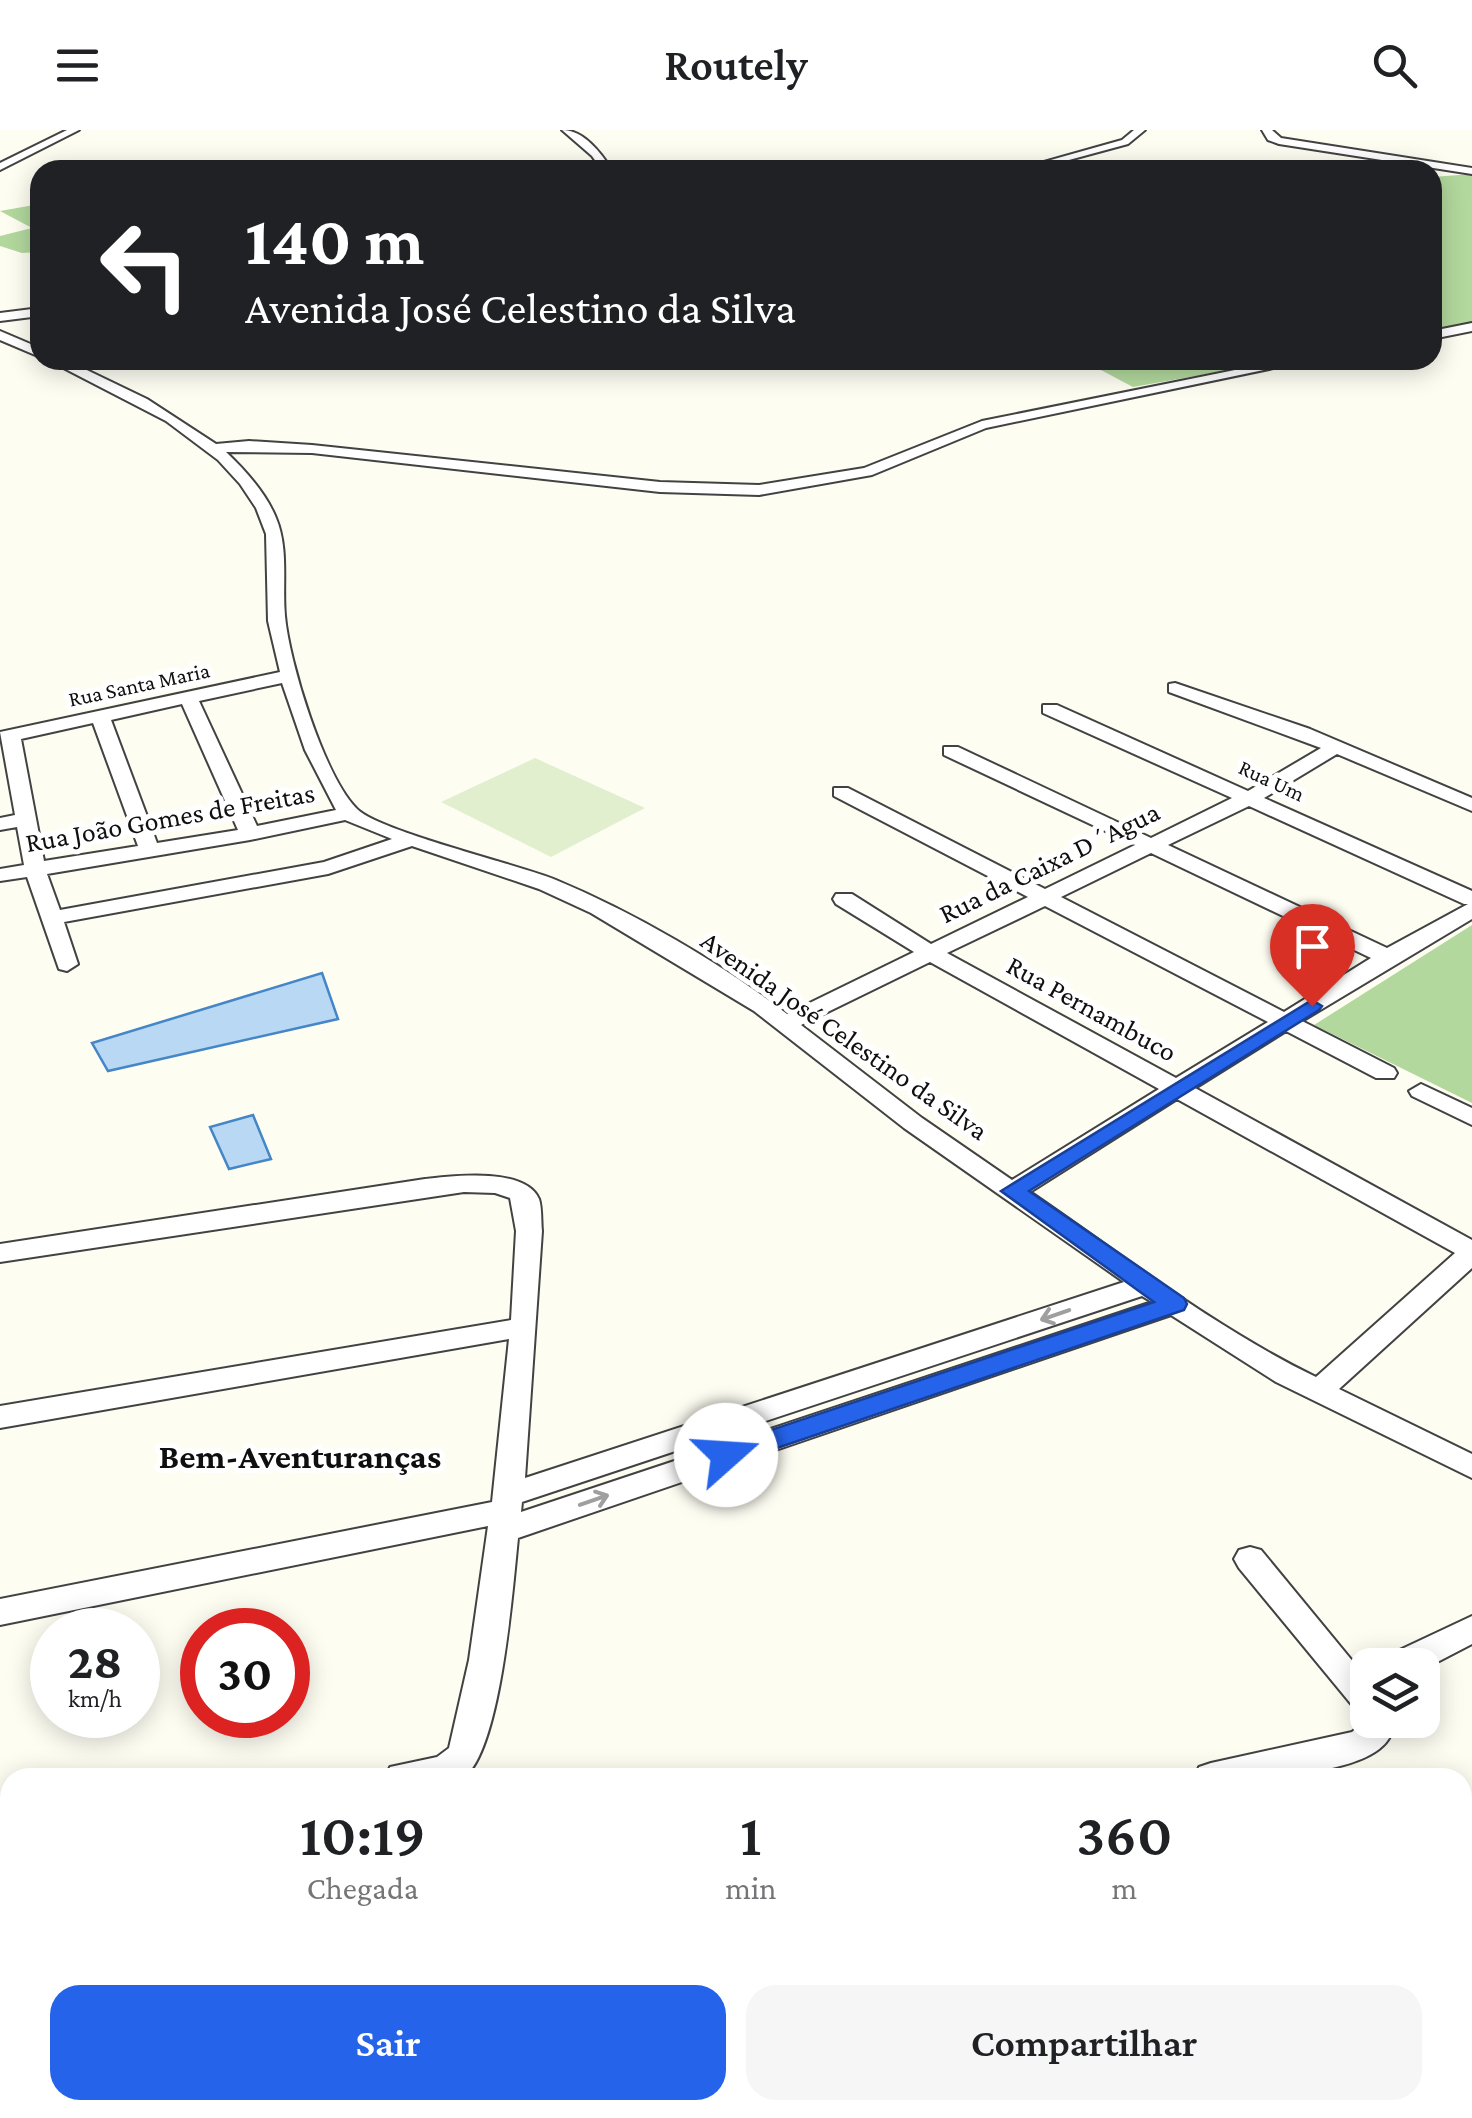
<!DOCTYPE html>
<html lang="pt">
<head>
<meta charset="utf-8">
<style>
	:root { --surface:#fff; --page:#f6f6f6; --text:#202124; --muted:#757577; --accent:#2563eb }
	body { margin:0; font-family:"Crimson Pro",serif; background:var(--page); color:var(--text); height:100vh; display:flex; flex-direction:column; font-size:38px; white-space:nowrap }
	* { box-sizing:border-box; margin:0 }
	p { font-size:32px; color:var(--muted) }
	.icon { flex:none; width:55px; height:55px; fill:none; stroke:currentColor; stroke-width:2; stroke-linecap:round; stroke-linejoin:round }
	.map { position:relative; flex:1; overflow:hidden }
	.side { position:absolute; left:0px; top:1638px; width:1472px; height:352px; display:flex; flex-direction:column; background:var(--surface); border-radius:30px 30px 0 0; box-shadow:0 5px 25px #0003 }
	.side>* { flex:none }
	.hud { position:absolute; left:30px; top:30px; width:1412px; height:210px; border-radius:30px; box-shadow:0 5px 25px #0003; background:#202124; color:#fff; overflow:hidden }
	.buttons { position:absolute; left:1350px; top:1518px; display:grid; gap:20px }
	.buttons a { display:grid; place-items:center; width:90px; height:90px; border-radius:20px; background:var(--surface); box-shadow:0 5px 25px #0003; font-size:50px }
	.speed { position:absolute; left:30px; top:1478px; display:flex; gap:20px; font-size:50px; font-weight:700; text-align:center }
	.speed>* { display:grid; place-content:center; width:130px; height:130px; border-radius:50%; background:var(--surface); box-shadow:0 5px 25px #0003; line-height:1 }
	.speed small { font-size:25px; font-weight:400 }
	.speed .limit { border:15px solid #d22; background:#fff; color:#111 }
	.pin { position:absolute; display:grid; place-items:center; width:85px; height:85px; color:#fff; margin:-102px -42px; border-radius:50% 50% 50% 0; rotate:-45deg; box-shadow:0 0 10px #0007 }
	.pin .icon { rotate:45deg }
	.me { position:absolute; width:110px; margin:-55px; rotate:71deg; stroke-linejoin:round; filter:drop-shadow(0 0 8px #0008) }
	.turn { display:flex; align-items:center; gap:35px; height:210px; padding:0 50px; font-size:45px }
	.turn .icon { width:130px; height:130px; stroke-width:2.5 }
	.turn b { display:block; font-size:70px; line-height:85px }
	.eta { display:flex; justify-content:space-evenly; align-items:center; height:170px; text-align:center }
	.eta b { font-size:60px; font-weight:600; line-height:70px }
	.button { display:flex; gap:20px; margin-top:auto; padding:20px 50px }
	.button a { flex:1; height:115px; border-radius:30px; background:var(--accent); color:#fff; font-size:40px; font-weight:600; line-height:115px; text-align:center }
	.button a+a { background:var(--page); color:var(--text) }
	header { display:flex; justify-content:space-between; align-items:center; height:130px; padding:0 50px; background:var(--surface); font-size:45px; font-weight:600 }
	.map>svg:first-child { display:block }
	.forest { fill:#b2d89d }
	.pitch { fill:#e1efce }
	.water { fill:#b9d8f3; stroke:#4486c7; stroke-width:2.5 }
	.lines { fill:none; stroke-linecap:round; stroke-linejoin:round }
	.minor-casing { stroke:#424242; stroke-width:4 }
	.minor { fill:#fff; fill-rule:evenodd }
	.oneway { stroke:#9f9f9f }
	.route { fill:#2563eb; stroke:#184099; stroke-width:2.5 }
	.labels { text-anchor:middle; stroke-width:10; stroke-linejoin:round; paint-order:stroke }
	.far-street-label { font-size:22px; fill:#0f0f0f; stroke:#fff }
	.street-label { font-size:28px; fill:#0f0f0f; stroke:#fff }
	.near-neighbourhood-label { font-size:35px; font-weight:bold; fill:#0f0f0f; stroke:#fff }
</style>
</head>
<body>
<header><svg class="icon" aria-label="menu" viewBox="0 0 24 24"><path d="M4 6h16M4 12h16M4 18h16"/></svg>Routely<svg class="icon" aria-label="search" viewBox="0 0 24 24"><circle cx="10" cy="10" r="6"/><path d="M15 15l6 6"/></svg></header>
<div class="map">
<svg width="1472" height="1988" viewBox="0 0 1472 1988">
	<rect width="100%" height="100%" fill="#fefdf2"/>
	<!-- forest -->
	<path class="forest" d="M1472 44V195L1432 204V47Z
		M34 75 40 79V122L22 123 0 116V106L32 98 0 81Z
		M1082 230H1286L1133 257Z
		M1472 795V973L1314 895Z"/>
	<!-- pitch -->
	<path class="pitch" d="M535 628 645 678 551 727 441 672Z"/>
	<!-- water -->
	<path class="water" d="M322 843 338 889 108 941 92 913Z
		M253 985 271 1029 229 1039 210 997Z
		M1472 1775V1988H1231L1222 1980H1462V1779Z"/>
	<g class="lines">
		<defs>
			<path id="minor" d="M67 0H79L0 40V33Z
				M562 0C584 0 601 23 612 40H602L592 26Z
				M1134 0H1145L1128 14 1032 40H1015L1122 10Z
				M1262 0H1272L1281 8 1472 38V44L1279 14 1268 10Z
				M40 178V186L0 191V183Z
				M1472 193V201L1432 209V201Z
				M0 201 40 218V227L0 210Z
				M48 230H66L147 269 216 314 249 311 312 315 660 352 759 355 864 338 982 291 1285 230H1312L986 298 872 345 759 365 660 362 312 323 226 322C245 340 266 363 276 388 289 419 282 454 285 486 289 532 324 645 356 678 377 701 517 734 556 750 633 782 721 833 787 884L914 822 836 774 833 769 836 764H852L931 814 1028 767 834 666V658H848L1045 759 1135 715 944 625V617H958L1151 708 1232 668 1043 583V575H1057L1248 661 1321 618 1169 562V554L1175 553 1310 599 1472 668V681L1337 624 1264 668 1472 761V789L1302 891 1394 938 1397 943 1394 948H1376L1286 901 1195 958 1472 1110V1138L1339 1259 1472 1324V1348L1276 1252 1171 1185 518 1408C513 1456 501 1622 463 1648H385L390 1637 437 1627 449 1618 469 1530 488 1396 0 1495V1469L492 1372 509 1209 0 1298V1276L511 1190 516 1101 510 1068 495 1063 464 1062 0 1132V1114L425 1049C453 1046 525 1037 539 1069 542 1078 541 1092 542 1101L525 1348 1124 1152 904 998 754 881 591 783 539 759 412 716 328 744 64 792 78 834 67 841 59 839 27 747 0 751V739L24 735 17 697 0 700V688L15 685 0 602 280 542 268 491 266 404 256 378 240 354 218 330 166 291ZM282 553 305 620 336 680 257 696 199 571ZM182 574 238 700 157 713 111 590ZM93 593 138 716 44 731 21 609ZM1249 676 1464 774H1468L1387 818 1168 715ZM345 690 392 709 324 732 60 780 47 744 250 710ZM1151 723 1371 828 1284 882 1061 767ZM1045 776 1268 892 1176 948 947 823ZM930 832 1159 959 1012 1050 922 988 801 895ZM1177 969 1455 1123 1316 1247C1213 1197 1124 1126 1030 1062ZM1142 1166 1152 1172 521 1382 522 1372Z
				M1421 954 1472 978V995L1412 966 1409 961Z
				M1250 1417 1261 1420 1368 1550V1590H1393C1399 1651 1235 1648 1194 1648L1199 1637 1211 1633 1352 1602 1359 1596 1361 1586 1239 1438 1234 1429 1239 1420Z
				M1472 1486V1514L1422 1540V1535H1384L1389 1525Z
				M10 1713V1745L0 1747V1715Z"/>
		</defs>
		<!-- minor casing -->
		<use href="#minor" class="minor-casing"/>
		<!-- minor -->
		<use href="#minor" class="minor"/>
	</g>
	<!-- one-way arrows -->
	<defs><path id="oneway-shaft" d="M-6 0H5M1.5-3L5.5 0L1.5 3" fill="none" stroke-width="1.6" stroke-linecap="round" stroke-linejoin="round" transform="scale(2.5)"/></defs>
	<g class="oneway">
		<use href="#oneway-shaft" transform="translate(1055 1185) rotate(161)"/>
		<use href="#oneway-shaft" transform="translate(594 1370) rotate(-19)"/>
	</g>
	<!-- route -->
	<path class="route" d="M1312 870 1322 876 1319 880 1029 1061 1184 1168 1187 1174 1184 1180 736 1332H717L713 1325 717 1318 1154 1172 1001 1061Z"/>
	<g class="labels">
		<!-- far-street labels -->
		<g class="far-street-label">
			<text transform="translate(139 554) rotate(-12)" y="8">Rua Santa Maria</text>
			<text transform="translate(1272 650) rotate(25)" y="8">Rua Um</text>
		</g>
		<!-- street labels -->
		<g class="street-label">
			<text transform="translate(170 687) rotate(-10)" y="10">Rua João Gomes de Freitas</text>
			<text transform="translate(1049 732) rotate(-26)" y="10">Rua da Caixa D´Agua</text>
			<text transform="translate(1092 878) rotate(29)" y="10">Rua Pernambuco</text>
			<text transform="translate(845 905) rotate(35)" y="10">Avenida José Celestino da Silva</text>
		</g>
		<!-- near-neighbourhood labels -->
		<g class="near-neighbourhood-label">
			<text x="300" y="1338">Bem-Aventuranças</text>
		</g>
	</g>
</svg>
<div class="buttons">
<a><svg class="icon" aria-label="layers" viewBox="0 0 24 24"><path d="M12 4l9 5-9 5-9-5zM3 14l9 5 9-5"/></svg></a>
</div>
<div class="speed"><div>28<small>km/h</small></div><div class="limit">30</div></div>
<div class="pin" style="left:1312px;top:876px;background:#d93025"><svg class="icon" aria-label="arrive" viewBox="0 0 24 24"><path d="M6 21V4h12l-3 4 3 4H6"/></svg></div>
<svg class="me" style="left:726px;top:1325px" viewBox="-20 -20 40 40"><circle r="19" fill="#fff"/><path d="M0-13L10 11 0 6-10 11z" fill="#2563eb"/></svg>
<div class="hud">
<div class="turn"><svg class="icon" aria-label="left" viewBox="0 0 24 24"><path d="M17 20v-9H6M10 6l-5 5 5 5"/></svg><div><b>140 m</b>Avenida José Celestino da Silva</div></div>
</div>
<section class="side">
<div class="eta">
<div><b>10:19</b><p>Chegada</p></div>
<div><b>1</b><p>min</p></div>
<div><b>360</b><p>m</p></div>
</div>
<div class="button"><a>Sair</a><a>Compartilhar</a></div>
</section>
</div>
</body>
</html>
